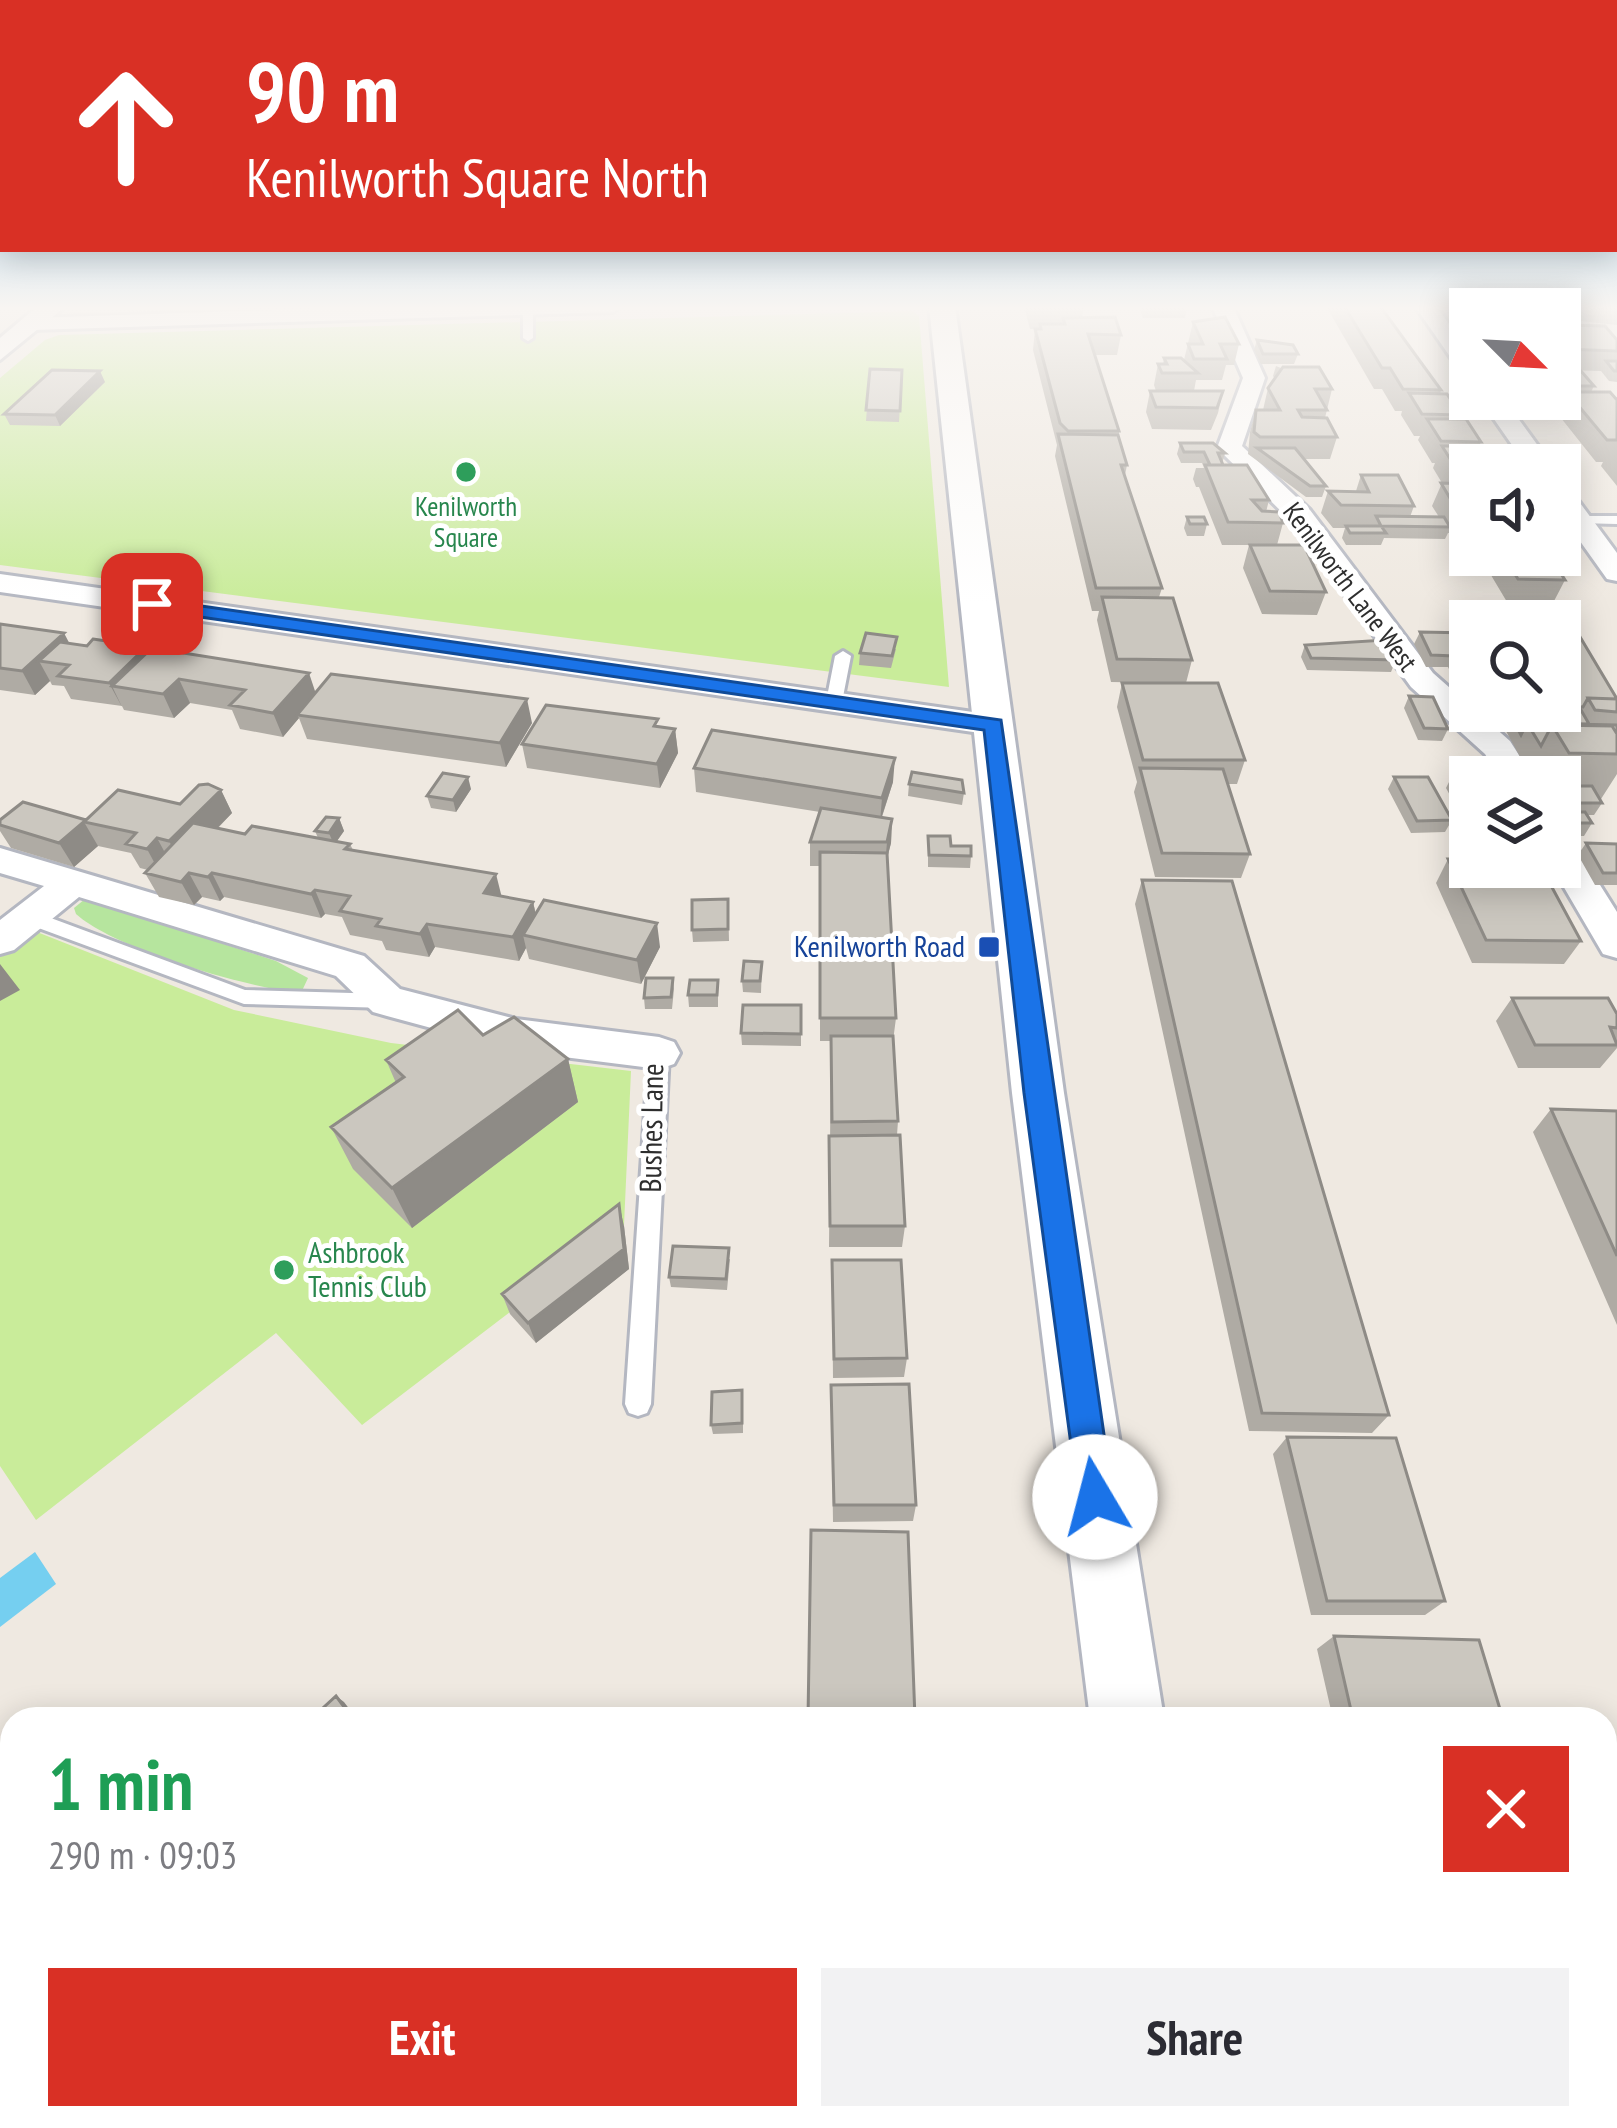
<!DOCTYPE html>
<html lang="en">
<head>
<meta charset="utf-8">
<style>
	:root { --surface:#fff; --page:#f2f2f3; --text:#2b2b33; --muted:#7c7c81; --accent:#d93025 }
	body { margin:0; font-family:"PT Sans Narrow",sans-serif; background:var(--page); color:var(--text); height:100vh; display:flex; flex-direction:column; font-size:45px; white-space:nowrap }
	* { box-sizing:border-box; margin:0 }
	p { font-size:39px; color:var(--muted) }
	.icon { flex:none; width:66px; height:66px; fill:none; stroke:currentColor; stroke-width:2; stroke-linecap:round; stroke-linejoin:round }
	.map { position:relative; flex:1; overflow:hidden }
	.details { position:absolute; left:0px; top:1707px; width:1617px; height:423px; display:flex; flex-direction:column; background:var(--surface); border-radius:36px 36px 0 0; box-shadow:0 6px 30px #0003 }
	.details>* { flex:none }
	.banner { position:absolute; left:0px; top:0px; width:1617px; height:252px; box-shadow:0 6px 30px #0003; background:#d93025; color:#fff; overflow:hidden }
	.needle { width:78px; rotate:114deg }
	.controls { position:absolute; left:1449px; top:288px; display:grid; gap:24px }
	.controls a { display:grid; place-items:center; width:132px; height:132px; border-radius:0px; background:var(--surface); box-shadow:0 6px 30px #0003; font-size:60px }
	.pin { position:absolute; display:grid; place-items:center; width:102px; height:102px; color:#fff; margin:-51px; border-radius:24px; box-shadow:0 6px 18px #0006 }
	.me { position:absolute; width:132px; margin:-66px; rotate:352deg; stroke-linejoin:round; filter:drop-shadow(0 0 9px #0008) }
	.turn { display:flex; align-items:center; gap:42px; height:252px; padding:0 48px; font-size:54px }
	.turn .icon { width:156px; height:156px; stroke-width:2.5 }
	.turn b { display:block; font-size:84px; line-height:102px }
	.round { display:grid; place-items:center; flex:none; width:126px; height:126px; border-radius:0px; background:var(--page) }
	.head { display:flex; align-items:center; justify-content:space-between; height:204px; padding:0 48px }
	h1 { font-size:72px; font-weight:600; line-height:90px; color:#1e9e55 }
	.action { display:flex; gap:24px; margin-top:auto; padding:24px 48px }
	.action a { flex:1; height:138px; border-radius:0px; background:var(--accent); color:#fff; font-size:48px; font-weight:600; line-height:138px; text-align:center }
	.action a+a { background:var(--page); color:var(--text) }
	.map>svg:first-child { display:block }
	.green { fill:#b6e59e }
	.pitch { fill:#c9ec9a }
	.water { fill:#75cff0 }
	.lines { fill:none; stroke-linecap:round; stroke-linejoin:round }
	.service-casing { stroke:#b4b7c1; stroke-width:6 }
	.minor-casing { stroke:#b4b7c1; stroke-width:6 }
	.tertiary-casing { stroke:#b4b7c1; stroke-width:6 }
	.service { fill:#fff; fill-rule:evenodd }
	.minor { fill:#fff; fill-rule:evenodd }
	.tertiary { fill:#fff; fill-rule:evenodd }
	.wall { fill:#afaba4 }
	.shaded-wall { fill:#8e8b86 }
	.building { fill:#cbc7bf; stroke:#8e8b86; stroke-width:3 }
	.route { fill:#1a73e8; stroke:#114b97; stroke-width:3 }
	.leisure-dot { fill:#2e9e5b; stroke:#fff; stroke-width:4.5 }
	.transit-dot { fill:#1a4fb4; stroke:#fff; stroke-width:4.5 }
	.labels { text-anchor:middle; stroke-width:10; stroke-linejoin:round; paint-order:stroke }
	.far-leisure-label { font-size:27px; fill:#27864d; stroke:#fff }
	.far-street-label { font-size:27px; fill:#2e2e2e; stroke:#fff }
	.transit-label { font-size:30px; fill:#164399; stroke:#fff; text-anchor:end }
	.street-label { font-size:30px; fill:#2e2e2e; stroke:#fff }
	.leisure-label { font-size:30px; fill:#27864d; stroke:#fff; text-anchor:start }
</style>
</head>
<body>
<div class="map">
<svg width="1617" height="2128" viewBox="0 0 1617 2128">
	<rect width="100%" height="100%" fill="#efe9e1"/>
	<!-- green -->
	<path class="green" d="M85 899 276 961 308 978 301 993C247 988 115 949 76 914L74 908Z"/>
	<!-- pitch -->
	<path class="pitch" d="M913 311 919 316 949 687 0 565V378L45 340 59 335Z
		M37 932 234 1010 391 1043 631 1071 624 1225 362 1425 276 1333 36 1520 0 1466V951Z"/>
	<!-- water -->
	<path class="water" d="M35 1552 56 1584 0 1627V1578Z"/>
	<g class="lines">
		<defs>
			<path id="service" d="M526 306 533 309V338L528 341 523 338V309Z
				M1490 399 1617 400V408L1494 405Z
				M1573 516H1617V524L1578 523 1571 519Z
				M843 651 851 656 842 702 834 707 826 702 835 656Z
				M32 911 245 990 387 994 397 1001 387 1008 244 1004 25 923 23 918Z
				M659 1045 666 1047 669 1053 651 1404 647 1413 638 1416 629 1413 625 1404 649 1053 652 1047Z"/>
			<path id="minor" d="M396 306H623L613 312 32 330 21 324 32 318Z
				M1212 306H1233L1265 378 1242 446 1310 510 1433 673 1510 741 1533 777H1499L1485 754 1411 687 1292 522 1217 448 1243 378Z
				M1415 306H1436L1470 353V376L1462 374Z
				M1480 399H1504L1552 465H1526Z
				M1560 486 1569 488 1617 553V581L1607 579 1560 513Z
				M0 574 994 715 1010 725 994 735 0 592Z
				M1560 838 1573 842 1617 912V958L1603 954 1552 867H1560Z
				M0 848 364 956 400 989 516 1019 659 1037 674 1042 680 1053 674 1064 659 1069 516 1051 387 1016 373 1012 336 976 79 897 14 950 0 954V920L44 886 0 873Z"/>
			<path id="tertiary" d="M38 306H66L0 360V338Z
				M929 306H955L1064 1093 1164 1719H1090L1012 1093Z
				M1140 2118H1226L1229 2128H1141Z"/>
		</defs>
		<!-- service casing -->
		<use href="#service" class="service-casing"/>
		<!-- minor casing -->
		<use href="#minor" class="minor-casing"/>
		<!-- tertiary casing -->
		<use href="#tertiary" class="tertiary-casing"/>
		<!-- service -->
		<use href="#service" class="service"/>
		<!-- minor -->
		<use href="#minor" class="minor"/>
		<!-- tertiary -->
		<use href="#tertiary" class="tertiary"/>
	</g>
	<!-- wall -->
	<path class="wall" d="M1024 306H1084L1082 318 1121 335 1117 355H1095L1119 431V436L1127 465 1125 475 1162 588 1159 597 1192 660 1186 683 1245 760 1237 784H1228L1250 854 1241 878 1155 877 1134 792 1137 782 1117 707 1122 683H1164L1111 682 1097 620 1099 611H1092L1055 456 1057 445 1033 350 1035 329H1030Z
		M1139 306H1187L1185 318H1143Z
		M1326 306H1380L1441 390 1440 394 1461 415 1459 419 1481 442 1470 465V534L1448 533 1445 539 1384 538 1381 545H1346L1342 538 1345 528H1333L1321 513 1328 491H1356L1361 475 1414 506 1410 517H1439L1432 506 1442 483 1433 468 1435 463H1432L1418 440 1420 436H1414L1401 415 1402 411H1395L1382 389H1374Z
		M1476 306H1536L1538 309H1478Z
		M1567 306H1617V325L1571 320Z
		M1193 322 1239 344 1234 365H1226L1222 380H1196L1194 391H1223L1218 413 1211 430 1152 429 1146 412 1150 391H1156L1154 385 1158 364H1163L1164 358 1184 360Z
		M1560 325 1617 340V382L1609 381 1601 371 1560 370Z
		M1257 340 1298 354 1294 364H1261L1254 350Z
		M1276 366 1332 389 1325 418 1337 437 1330 459H1304L1326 486 1322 497H1306L1248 454 1250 432 1256 410H1263L1268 388 1275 379 1273 376Z
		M870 369 902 370 899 422 866 421Z
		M1560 371 1594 386 1591 392 1617 400V486L1601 466 1603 462H1596L1557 413 1564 397H1560Z
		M105 382 60 426 10 425 4 414Z
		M1180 443 1225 453 1222 464 1269 500 1266 512 1283 523 1277 545 1326 592 1317 615 1262 614 1243 568 1249 545H1222L1199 487H1196L1193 479 1196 468H1204L1202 463H1181L1177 454Z
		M1187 517 1207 524 1204 536H1187L1184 528Z
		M1479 555H1549L1565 580 1553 603 1507 602Z
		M1487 604 1561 605 1617 698V774L1601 799 1599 798 1602 803 1594 815H1587L1592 823 1584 836H1571L1564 824 1570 815H1560V777H1531L1506 731 1512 718 1534 719 1537 714 1536 711H1560V621H1484L1481 616Z
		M0 624 69 643 149 651 316 692 532 723 506 767 307 739 299 718 283 737 240 729 232 710 190 703 174 718 124 710 122 706 71 699 64 686 52 685 50 681 35 695 0 690Z
		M1420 632 1470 633V684L1456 683 1448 667H1426L1414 644Z
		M1305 645 1396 660 1391 672 1307 670 1301 657Z
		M896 649 891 668 859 665 860 653Z
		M1409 696 1448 729 1442 741 1418 740 1404 708Z
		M659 727 675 729 678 753 660 788 527 768 522 744Z
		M1458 764 1470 777V832L1446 788Z
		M694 768 893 782 882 817 892 819 891 843 887 859 896 1018 893 1041 898 1121 897 1135 905 1226 902 1247H829L831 1041H820V866H810V842L820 812 696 792Z
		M1394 777 1452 820 1445 832 1411 833 1388 789Z
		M909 784 964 793 962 805 908 796Z
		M471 789 456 812 431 808 427 796Z
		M221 790 232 813 218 828 245 834 318 838 315 831 339 818 344 831 337 841 350 844 353 850 502 896 533 902 536 914 660 947 641 984 529 959 526 948 519 961 435 947 429 957 386 950 382 941 350 935 342 917 325 914 321 918 224 897 220 901 202 897 194 905 159 897 145 873 148 870 140 868 131 853 98 846 74 867 11 848 0 831V820H86L180 804Z
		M928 836 971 856 970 868 928 867Z
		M1586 843 1617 844V885H1595L1578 855Z
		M1448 859 1564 869 1556 881H1549L1581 941 1564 964 1472 963 1436 883Z
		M1142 880 1389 1415 1372 1433 1249 1431 1135 904Z
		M728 899 729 941 693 942 692 930Z
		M762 962 761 993 743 992 742 981Z
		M673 978 674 989 672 1009H645L644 998Z
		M718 980V1007H689L688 995Z
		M1512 998 1617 1014V1048L1600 1068H1518L1496 1021Z
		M801 1005V1046L742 1045 741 1033Z
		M483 1035 568 1059 578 1102 412 1228 353 1169 331 1127 396 1083 386 1060Z
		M1551 1109 1617 1111V1325L1533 1132Z
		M624 1226 629 1269 536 1343 510 1314 502 1294Z
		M730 1259 727 1290 671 1287 669 1277Z
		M832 1260 907 1358 904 1377 833 1378Z
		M831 1385 916 1505 913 1521 833 1522Z
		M743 1400V1433L713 1434 711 1425Z
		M1287 1437 1445 1601 1425 1615H1311L1273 1454Z
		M1334 1636 1503 1719H1333L1317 1649Z
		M1425 2118H1587L1590 2128H1428Z"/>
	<!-- shaded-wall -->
	<path class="shaded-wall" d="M100 371 105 382 60 426 55 415Z
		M64 633 76 656 39 661 50 681 35 695 22 671Z
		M146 647 158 670 112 686 122 707 109 683Z
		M309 673 317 697 297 715 299 718 283 737 273 713Z
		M179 679 190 703 174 718 163 694Z
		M527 699 532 723 506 767 500 743Z
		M675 729 678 753 660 788 657 764Z
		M895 758 893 782 880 822 882 798Z
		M468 777 471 789 456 812 453 800Z
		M221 790 232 813 182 864 169 841Z
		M339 818 344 831 334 845 329 833Z
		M892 819 891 843 885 866 887 842Z
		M84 822 98 846 74 867 59 843Z
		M157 838 170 862 160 873 147 849Z
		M189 873 202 897 194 905 181 882Z
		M212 873 224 897 220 901 208 877Z
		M496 874 502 898 484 893Z
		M315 890 325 914 321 918 311 894Z
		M533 902 538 925 523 935 526 948 519 961 513 937Z
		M657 923 660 947 641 984 637 960Z
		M427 924 435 947 429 957 420 934Z
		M0 964 20 990 0 1001Z
		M568 1059 578 1102 412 1228 392 1188Z
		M619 1204 624 1226 629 1269 536 1343 528 1323Z
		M336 1696 344 1702 357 1719H353Z
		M357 2118H365L356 2128H348Z"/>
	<!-- building -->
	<path class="building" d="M1344 306H1380L1441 390 1403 389 1390 368H1382Z
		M1499 306H1536L1538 309H1501Z
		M1115 317 1121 335 1088 334 1119 431H1068L1060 423 1035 329H1041L1040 324H1065L1063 318Z
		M1225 317 1239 344H1220L1227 359H1194L1188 344H1203L1193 322Z
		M1560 325 1605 326 1617 340V351L1564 349 1560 344Z
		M1257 340 1293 345 1298 354H1263Z
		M1164 358H1181L1198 373H1162L1158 364H1167Z
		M1606 361H1617V371H1614Z
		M1283 367H1319L1332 389H1315L1327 410H1298L1302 417 1327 418 1337 437H1260L1254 432 1256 410H1280L1268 388Z
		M870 369 902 370 900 411 866 410Z
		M52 370 100 371 55 415 4 414Z
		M1560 371H1581L1594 386H1560Z
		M1150 391H1223L1217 408 1156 407Z
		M1567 392H1610L1617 400V440H1607Z
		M1409 393 1447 394 1461 415 1422 414Z
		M1427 419H1466L1481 442 1441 441Z
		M1058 434 1118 435 1127 465H1121L1162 588H1096Z
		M1180 443H1213L1225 453H1218L1223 465H1210L1204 452H1184Z
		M1442 446H1482L1495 465H1470V473H1459Z
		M1257 448H1295L1326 486H1310Z
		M1205 465H1247L1269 500H1252L1262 511 1279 512 1283 523 1228 522Z
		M1361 475H1398L1414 506 1341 505 1328 491 1369 492Z
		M1441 483 1470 484V511L1457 510Z
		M1376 516 1444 517 1450 527 1381 526Z
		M1187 517H1204L1207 524H1190Z
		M1346 526H1381L1386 533H1350Z
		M1250 545H1304L1326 592 1270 591Z
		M1503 555H1549L1565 580 1518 579Z
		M1102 597 1173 598 1192 660 1117 659Z
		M1487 604 1561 605 1617 699 1588 698 1583 707 1560 706V621H1497Z
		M0 624 64 633 22 671 0 668Z
		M1420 632 1470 633V672L1462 671 1454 656 1431 655Z
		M866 633 897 637 892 656 860 653Z
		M93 639 146 647 109 683 58 676 69 665 39 661 60 642 87 646Z
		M1385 640 1396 660 1311 658 1305 645Z
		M152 648 309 673 273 713 230 705 245 690 179 679 163 694 112 686Z
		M331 674 527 699 500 743 297 715Z
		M1122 683H1218L1245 760H1143Z
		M1409 696 1433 697 1448 729 1424 728Z
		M1588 698 1617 699V712L1595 710Z
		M546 705 658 719 654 726 675 729 657 764 522 744Z
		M1560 710H1581L1589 724 1527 723 1521 735 1512 718 1545 719 1541 711Z
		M1527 723 1617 725V734L1612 726 1552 725 1541 746Z
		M1552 725 1612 726 1617 734V754L1569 753Z
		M712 730 895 758 882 798 694 768Z
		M1458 764H1515L1523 777H1470V785Z
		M1140 768 1223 769 1250 854 1162 853Z
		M912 772 962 780 964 793 909 784Z
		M443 773 468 777 453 800 427 796Z
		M1394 777H1428L1452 820 1417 821Z
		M208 784 221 790 169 841 157 838 147 849 126 844 136 833 84 822 118 790 180 804 199 785Z
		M1560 786H1592L1602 803H1560Z
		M23 802 86 820 59 843 0 825V820Z
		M821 808 892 819 887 842H810Z
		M1572 812H1585L1592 823H1579Z
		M326 817 339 818 329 833 315 831Z
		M193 823 245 834 252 826 350 844 345 849 496 874 484 893 533 902 513 937 427 924 420 934 376 926 381 919 340 911 350 896 315 890 311 894 212 873 208 877 189 873 181 882 145 873Z
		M928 836H950L951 846H971V856L929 855Z
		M1586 843 1617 844V873H1603Z
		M820 852 887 853 896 1018H820Z
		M1448 859H1470V867H1541L1581 941 1486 940Z
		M1560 862 1564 869H1542L1541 867H1560Z
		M1142 880 1232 881 1389 1415 1262 1413Z
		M728 899V929L692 930V900Z
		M544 900 657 923 637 960 523 935Z
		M744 961 762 962 760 981H742Z
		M646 978H673L671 997 644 998Z
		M690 980H718L717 995H688Z
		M1512 998H1608L1617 1014V1028L1610 1027 1617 1045H1535Z
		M743 1005H801V1034L741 1033Z
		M458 1010 483 1035 514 1017 568 1059 392 1188 331 1127 404 1077 386 1060Z
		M831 1036H893L898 1121 832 1122Z
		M1551 1109 1617 1111V1256Z
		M900 1135 905 1226H830L829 1136Z
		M619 1204 624 1249 528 1323 502 1294Z
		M673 1246 729 1248 726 1279 669 1277Z
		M832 1260H901L907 1358 834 1359Z
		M909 1384 916 1505H834L831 1385Z
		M742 1390V1423L711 1425 712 1392Z
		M1287 1437 1396 1438 1445 1601H1327Z
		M811 1530 908 1532 915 1719H808Z
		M1334 1636 1479 1640 1503 1719H1353Z
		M336 1696 353 1719H311Z
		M12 1994V2085L0 2058V2004Z
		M119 2118H357L348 2128H124Z
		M802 2118H929V2128H802Z
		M1450 2118H1587L1590 2128H1452Z"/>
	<!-- sky -->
	<linearGradient id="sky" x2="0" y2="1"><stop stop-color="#7abfeb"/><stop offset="0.51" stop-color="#f8f5f2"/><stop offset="1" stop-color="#f8f5f2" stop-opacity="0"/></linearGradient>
	<rect width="1617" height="604" fill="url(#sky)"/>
	<!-- route -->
	<path class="route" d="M152 599 1001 720 1113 1497 1108 1509 1095 1514 1083 1509 1078 1497 1024 1093 984 730 145 609 142 604Z"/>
	<!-- markers -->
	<g class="leisure-dot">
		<circle cx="466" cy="472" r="12"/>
		<circle cx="284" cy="1270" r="12"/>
	</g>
	<rect class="transit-dot" x="977" y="935" width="24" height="24" rx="6"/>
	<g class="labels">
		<!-- far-leisure labels -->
		<g class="far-leisure-label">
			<text x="466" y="516">Kenilworth<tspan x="466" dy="31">Square</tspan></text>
		</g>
		<!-- far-street labels -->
		<g class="far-street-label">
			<text transform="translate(1350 587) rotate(53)" y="9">Kenilworth Lane West</text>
		</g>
		<!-- transit labels -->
		<g class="transit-label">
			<text x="965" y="957">Kenilworth Road</text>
		</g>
		<!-- street labels -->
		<g class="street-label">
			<text transform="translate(652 1128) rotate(-89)" y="10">Bushes Lane</text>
		</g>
		<!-- leisure labels -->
		<g class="leisure-label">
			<text x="308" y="1263">Ashbrook<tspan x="308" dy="34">Tennis Club</tspan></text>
		</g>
	</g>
</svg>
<div class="controls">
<a><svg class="needle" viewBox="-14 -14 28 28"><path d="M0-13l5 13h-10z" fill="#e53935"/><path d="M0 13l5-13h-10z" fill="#7c7c81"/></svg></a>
<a><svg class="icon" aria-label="sound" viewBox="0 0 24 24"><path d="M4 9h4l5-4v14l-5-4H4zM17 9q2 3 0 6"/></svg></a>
<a><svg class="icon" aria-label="search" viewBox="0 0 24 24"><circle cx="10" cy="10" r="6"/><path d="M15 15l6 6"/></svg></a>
<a><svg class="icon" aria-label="layers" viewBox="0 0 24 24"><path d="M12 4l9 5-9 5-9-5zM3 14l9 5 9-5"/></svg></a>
</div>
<div class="pin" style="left:152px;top:604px;background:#d93025"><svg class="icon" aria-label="arrive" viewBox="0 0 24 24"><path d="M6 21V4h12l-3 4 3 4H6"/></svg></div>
<svg class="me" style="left:1095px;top:1497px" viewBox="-20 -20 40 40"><circle r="19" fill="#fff"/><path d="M0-13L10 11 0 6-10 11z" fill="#1a73e8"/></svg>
<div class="banner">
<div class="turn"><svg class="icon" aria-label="ahead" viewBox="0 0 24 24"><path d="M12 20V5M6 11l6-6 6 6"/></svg><div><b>90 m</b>Kenilworth Square North</div></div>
</div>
<section class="details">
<div class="head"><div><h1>1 min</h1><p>290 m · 09:03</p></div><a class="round" style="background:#d93025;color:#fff"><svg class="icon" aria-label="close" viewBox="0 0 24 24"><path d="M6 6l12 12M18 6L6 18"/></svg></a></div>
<div class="action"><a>Exit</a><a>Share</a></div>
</section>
</div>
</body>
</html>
